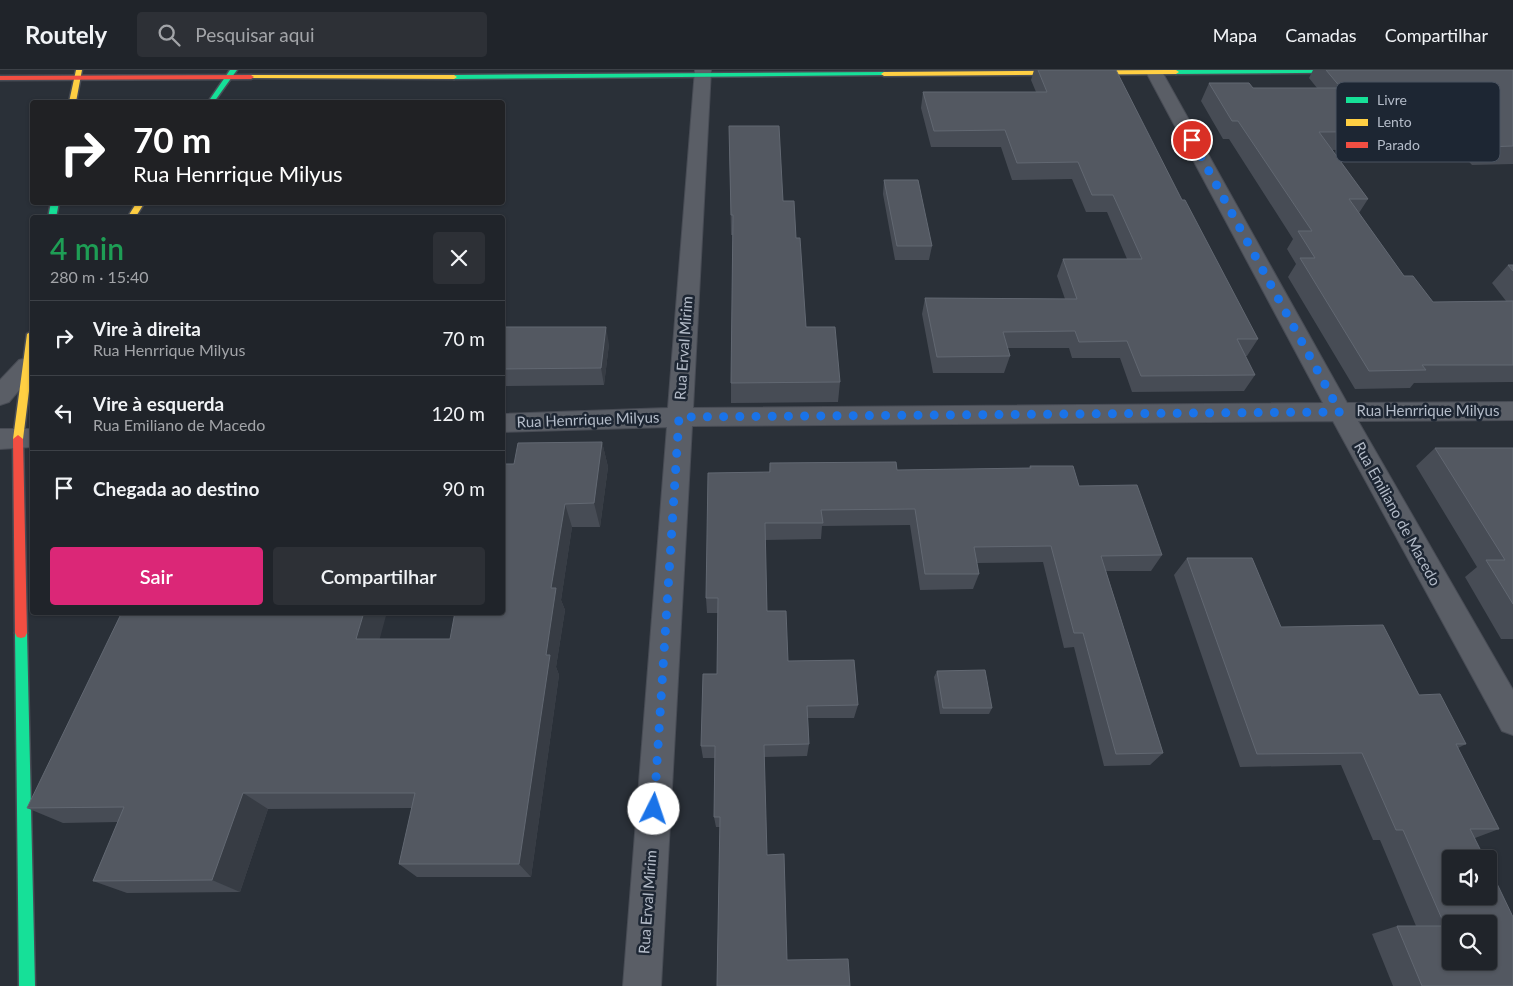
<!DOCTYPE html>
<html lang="pt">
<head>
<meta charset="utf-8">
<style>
	:root { --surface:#20242a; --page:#2d3036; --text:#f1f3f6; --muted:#a2a4a8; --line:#3d4147; --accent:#db2777 }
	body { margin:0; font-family:Lato,sans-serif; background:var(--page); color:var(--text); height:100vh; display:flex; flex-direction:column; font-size:19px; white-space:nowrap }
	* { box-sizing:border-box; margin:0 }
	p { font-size:16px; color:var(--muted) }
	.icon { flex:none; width:28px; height:28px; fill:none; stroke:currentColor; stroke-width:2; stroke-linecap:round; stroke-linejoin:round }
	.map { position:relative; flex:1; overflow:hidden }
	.details { position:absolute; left:30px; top:145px; width:475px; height:400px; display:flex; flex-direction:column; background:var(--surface); border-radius:5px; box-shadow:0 1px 4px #0004,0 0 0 1px var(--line) }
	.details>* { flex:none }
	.banner { position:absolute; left:30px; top:30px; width:475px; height:105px; border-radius:5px; box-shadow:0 1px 4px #0004,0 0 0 1px var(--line); background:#202124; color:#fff; overflow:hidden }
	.buttons { position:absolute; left:1442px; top:780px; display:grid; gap:10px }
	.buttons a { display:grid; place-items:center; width:55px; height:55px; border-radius:5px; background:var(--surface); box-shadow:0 1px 4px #0004,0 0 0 1px var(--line); font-size:25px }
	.pin { position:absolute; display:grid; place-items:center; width:42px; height:42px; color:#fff; margin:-21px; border:2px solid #fff; border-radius:50%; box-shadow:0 1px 5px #0007 }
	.me { position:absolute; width:55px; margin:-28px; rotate:4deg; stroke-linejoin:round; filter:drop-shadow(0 0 4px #0008) }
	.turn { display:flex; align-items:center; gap:18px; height:105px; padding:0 20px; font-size:22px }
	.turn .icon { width:65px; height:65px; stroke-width:2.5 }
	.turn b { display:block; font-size:35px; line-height:42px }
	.round { display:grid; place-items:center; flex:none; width:52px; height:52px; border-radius:5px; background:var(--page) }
	.head { display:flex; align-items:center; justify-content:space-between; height:85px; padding:0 20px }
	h1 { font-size:30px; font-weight:600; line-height:38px; color:#1e9e55 }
	.primary-button { display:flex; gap:10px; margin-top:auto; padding:10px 20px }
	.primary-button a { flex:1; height:58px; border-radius:5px; background:var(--accent); color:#fff; font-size:20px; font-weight:600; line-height:58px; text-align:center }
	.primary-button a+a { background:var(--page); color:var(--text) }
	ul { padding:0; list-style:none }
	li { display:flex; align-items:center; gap:15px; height:75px; padding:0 20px; border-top:1px solid var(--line) }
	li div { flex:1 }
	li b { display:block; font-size:19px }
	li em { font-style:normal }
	header { display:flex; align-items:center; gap:30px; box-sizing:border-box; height:70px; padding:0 25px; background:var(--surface); border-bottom:1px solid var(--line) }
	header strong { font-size:24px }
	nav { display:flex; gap:28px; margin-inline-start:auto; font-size:18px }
	.search { width:350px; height:45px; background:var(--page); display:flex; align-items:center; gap:12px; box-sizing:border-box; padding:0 18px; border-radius:5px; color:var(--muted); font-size:19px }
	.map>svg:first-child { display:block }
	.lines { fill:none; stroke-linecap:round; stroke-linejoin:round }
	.street-casing { stroke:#484c55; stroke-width:2 }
	.fast-casing { stroke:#484c55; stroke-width:3 }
	.slow-casing { stroke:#484c55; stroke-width:3 }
	.jam-casing { stroke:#484c55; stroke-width:3 }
	.street { fill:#5a5e66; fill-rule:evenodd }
	.fast { fill:#16e098; fill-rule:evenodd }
	.slow { fill:#ffcf43; fill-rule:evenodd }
	.jam { fill:#f24e42; fill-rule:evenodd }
	.wall { fill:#474c55 }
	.shaded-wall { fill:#373c44 }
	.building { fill:#535861; stroke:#626872; fill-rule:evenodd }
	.route { stroke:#1a73e8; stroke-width:9; stroke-dasharray:0 16.2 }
	.labels { text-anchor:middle; stroke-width:5; stroke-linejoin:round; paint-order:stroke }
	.street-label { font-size:15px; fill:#b4bcc9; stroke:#1d2633 }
	.key { fill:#1d2633; stroke:#4a5360; stroke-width:1 }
	.key-label { font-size:14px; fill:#b4bcc9 }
</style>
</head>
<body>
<header>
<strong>Routely</strong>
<div class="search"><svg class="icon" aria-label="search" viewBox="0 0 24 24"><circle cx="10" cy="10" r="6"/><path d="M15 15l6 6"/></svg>Pesquisar aqui</div>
<nav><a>Mapa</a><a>Camadas</a><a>Compartilhar</a></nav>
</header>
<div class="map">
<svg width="1513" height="916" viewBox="0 0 1513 916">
	<rect width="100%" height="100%" fill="#2a3038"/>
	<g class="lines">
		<defs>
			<path id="street" d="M695 0H711L693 338 1323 333 1145 0H1161L1347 333 1513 332V350L1358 351 1513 620V665L1502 661 1333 351 692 356 661 916H623L667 357 502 362V344L668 338Z
				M27 288 32 289V305L9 332 0 335V310L19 290Z
				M0 359H32V377L0 379Z"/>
			<path id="fast" d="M230 0H237L214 32H208Z
				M1176 0H1410L1407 2 1176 4 1173 2Z
				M884 2 887 4 886 5 454 9 451 7 454 5Z
				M51 132H59L56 148H48Z
				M21 558 25 559 27 563 35 916H19L15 563 17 559Z"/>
			<path id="slow" d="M76 0H82L76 32H69Z
				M1164 0H1176L1179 2 1176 4 884 6 881 4 884 2Z
				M251 5H454L457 7 454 9 249 8 248 7Z
				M137 132H145L135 148H127Z
				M32 261V297L23 369 18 373 13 369 27 264Z"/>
			<path id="jam" d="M0 6 251 5 254 7 251 9 0 10Z
				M18 365 23 369 27 563 25 567 21 568 17 567 15 563 13 369Z"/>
		</defs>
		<!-- street casing -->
		<use href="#street" class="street-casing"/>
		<!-- fast casing -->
		<use href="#fast" class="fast-casing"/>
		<!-- slow casing -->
		<use href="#slow" class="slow-casing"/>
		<!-- jam casing -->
		<use href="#jam" class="jam-casing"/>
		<!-- street -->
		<use href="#street" class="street"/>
		<!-- fast -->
		<use href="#fast" class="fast"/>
		<!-- slow -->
		<use href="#slow" class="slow"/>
		<!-- jam -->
		<use href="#jam" class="jam"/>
	</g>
	<!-- wall -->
	<path class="wall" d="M1034 0H1038L1182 130 1258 269 1247 286H1245L1255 305 1244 321 1132 322 1120 288H1072L1069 278H1007L1010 286 1004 303H933L922 244 925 228 1065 229 1057 206 1063 189H1127L1107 142H1086L1072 109 1012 110 1001 77H931L921 38 923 22H1036L1031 10Z
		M1313 0H1513V94L1472 95 1457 79 1332 80 1368 129 1359 143 1404 206 1433 232 1506 231 1492 213 1508 195H1513V312L1414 313 1410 318 1355 319 1288 207 1296 194 1287 179 1293 169 1229 69H1223L1201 31 1209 13 1253 18H1317L1309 8Z
		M729 56 783 131 796 168 806 257 840 312 838 332 731 333V313L733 165H731Z
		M884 110 932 176 929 190H895L883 124Z
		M502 257 609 274 604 315 502 316Z
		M602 372 608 397 600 457H572L561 530 565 540 556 597 559 605 531 807H417L399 794 412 738 268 739 240 822 127 823 93 811 118 752 63 753 27 738 379 569H450L514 394Z
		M1435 378H1513V569H1501L1465 507 1477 497 1416 396Z
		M770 393 897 400 1029 398 1030 396 1079 416 1162 485 1151 501H1106L1163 683 1150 695 1104 696 1074 577 1064 578 1043 492 977 493 979 504 973 519 920 520 910 455 822 456 821 469 765 470 767 541 788 591 858 635 854 648H808L809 674 807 686 764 687 717 916 720 757H716L714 747 715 688H703L701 676 717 604 718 543H707L706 528 769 402Z
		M1187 488 1281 557 1419 625 1466 674 1458 678 1499 759 1475 768 1513 916H1393L1372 864 1397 856H1416L1380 770H1373L1341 695 1240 697 1174 505Z
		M937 601 992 638 989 644H940L934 607Z"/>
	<!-- shaded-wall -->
	<path class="shaded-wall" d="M606 257 609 274 604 315 601 298Z
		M602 372 608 397 600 457 594 433Z
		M565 434 572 457 561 530 565 540 556 597 559 605 531 807 519 794 546 585 551 518Z
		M364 542H387L374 590 356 569Z
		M243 723 268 739 240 822 212 810Z"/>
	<!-- building -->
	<path class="building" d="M1038 0H1116L1182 130H1185L1258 269H1237L1255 305 1141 306 1127 271 1079 272 1075 261 1003 262 1010 286 937 287 925 228 1077 229 1063 189H1142L1113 125H1092L1078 92 1017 93 1005 60 934 61 923 22H1047Z
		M1326 0H1513V76L1485 77 1471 61 1319 62 1368 129H1349L1404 206H1413L1433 232 1513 231V295H1422L1426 300 1369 301 1300 188H1315L1298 161H1312L1238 51H1232L1209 13H1249L1253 18H1341Z
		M729 56H779L783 131H794L796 168H800L806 257H835L840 312 731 313 733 145H731Z
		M884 110H918L932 176H897Z
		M1508 195H1513V201Z
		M502 257H606L601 298 502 299Z
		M602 372 594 433 565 434 551 518H556L546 585H550L519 794H399L415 723H243L212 810 93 811 124 737 27 738 122 542H364L356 569H450L455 542H502V394H514L518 373Z
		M1435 378H1513V534L1486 490H1505Z
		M896 392 897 400 1031 398 1030 396H1073L1079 416 1137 415 1162 485 1101 486 1163 683 1116 684 1083 563H1074L1051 476 974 477 979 504H925L915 439 821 440 823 453H765L767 541H786L788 591 854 590 858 635 807 636 809 674 764 675 767 785 784 784 787 890 848 889 850 916H717L720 747H714L715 676H701L703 604H717L718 528H706L708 403 770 402V393Z
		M1187 488H1252L1281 557 1383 555 1419 625 1440 624 1466 674H1456L1499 759H1470L1485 789H1451V826H1489V797L1513 847V916H1422L1397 856H1445L1403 760H1396L1362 683 1257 684ZM1451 854H1489V891H1451Z
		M985 600 992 638H943L937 601Z"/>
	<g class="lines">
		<!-- route -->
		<path class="route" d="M654 739 679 347 1340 342 1192 70"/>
	</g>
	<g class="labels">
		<!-- street labels -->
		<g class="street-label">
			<text transform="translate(684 278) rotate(-86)" y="5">Rua Erval Mirim</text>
			<text x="1428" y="346">Rua Henrrique Milyus</text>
			<text transform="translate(588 350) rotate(-2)" y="5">Rua Henrrique Milyus</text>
			<text transform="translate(1397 444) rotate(61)" y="5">Rua Emiliano de Macedo</text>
			<text transform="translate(648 832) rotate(-86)" y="5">Rua Erval Mirim</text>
		</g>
	</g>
	<!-- legend -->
	<rect x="1336" y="12" width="164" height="80" rx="8" class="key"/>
	<rect x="1346" y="27" width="22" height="6" fill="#16e098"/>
	<rect x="1346" y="49" width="22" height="7" fill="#ffcf43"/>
	<rect x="1346" y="72" width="22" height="6" fill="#f24e42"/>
	<g class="key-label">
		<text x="1377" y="35">Livre</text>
		<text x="1377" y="57">Lento</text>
		<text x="1377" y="80">Parado</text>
	</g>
</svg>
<div class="buttons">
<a><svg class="icon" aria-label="sound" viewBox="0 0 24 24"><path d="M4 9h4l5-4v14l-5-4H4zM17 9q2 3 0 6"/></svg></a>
<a><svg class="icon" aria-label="search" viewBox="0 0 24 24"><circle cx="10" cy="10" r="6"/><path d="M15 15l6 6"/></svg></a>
</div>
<div class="pin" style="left:1192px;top:70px;background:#d93025"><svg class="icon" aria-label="arrive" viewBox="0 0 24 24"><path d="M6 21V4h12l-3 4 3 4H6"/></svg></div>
<svg class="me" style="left:654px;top:739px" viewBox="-20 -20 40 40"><circle r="19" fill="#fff"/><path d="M0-13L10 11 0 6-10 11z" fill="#1a73e8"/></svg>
<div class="banner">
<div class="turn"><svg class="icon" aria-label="right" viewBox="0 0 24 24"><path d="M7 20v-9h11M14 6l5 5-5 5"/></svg><div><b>70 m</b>Rua Henrrique Milyus</div></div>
</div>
<section class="details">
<div class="head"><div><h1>4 min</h1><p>280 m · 15:40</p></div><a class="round"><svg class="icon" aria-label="close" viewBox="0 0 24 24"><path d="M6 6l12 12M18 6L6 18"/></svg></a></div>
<ul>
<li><svg class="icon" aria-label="right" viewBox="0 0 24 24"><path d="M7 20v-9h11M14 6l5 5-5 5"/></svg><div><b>Vire à direita</b><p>Rua Henrrique Milyus</p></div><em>70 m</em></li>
<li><svg class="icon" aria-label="left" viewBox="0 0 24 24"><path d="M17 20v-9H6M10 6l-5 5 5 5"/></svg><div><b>Vire à esquerda</b><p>Rua Emiliano de Macedo</p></div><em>120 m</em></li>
<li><svg class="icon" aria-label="arrive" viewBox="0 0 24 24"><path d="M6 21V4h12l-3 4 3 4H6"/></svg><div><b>Chegada ao destino</b></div><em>90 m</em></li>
</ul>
<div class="primary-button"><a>Sair</a><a>Compartilhar</a></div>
</section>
</div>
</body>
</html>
